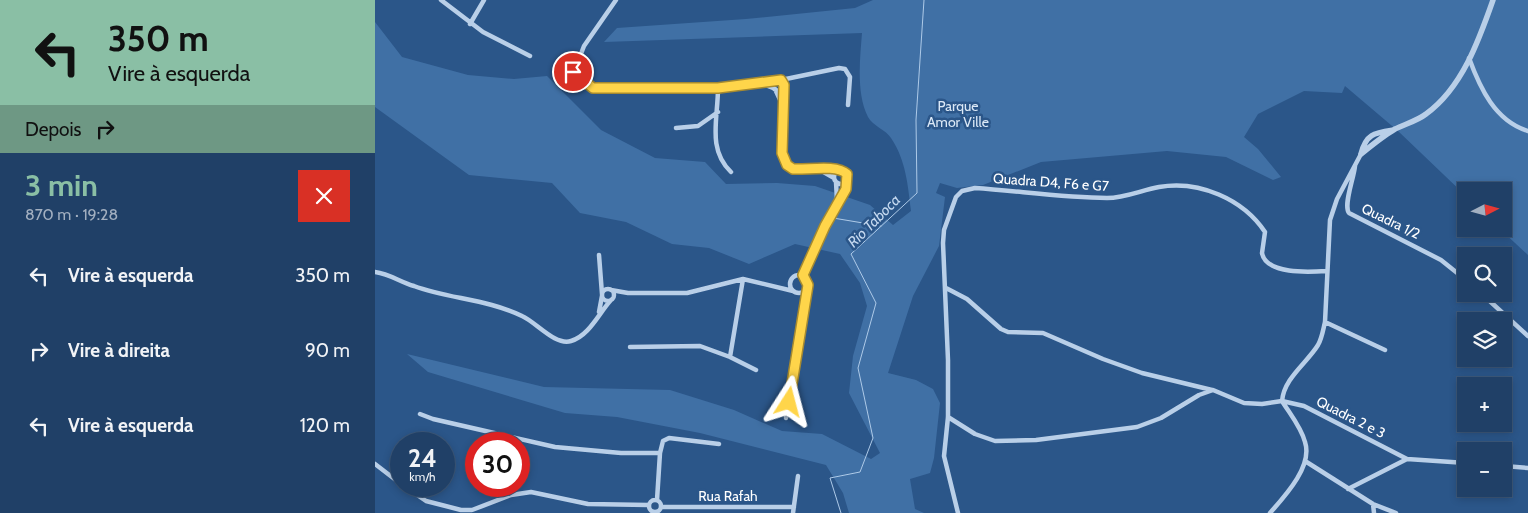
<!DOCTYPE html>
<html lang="pt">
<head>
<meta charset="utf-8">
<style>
	:root { --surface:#204067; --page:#28476d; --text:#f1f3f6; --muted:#a2afc0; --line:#3d597b; --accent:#8abfa5 }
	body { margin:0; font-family:Cabin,sans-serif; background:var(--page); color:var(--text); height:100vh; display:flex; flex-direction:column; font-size:19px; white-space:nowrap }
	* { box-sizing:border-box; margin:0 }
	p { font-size:16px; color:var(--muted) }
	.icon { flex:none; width:28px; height:28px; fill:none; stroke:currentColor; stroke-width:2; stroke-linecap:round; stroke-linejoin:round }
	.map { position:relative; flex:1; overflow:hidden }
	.side { display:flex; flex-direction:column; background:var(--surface); width:375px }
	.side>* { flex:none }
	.hud { background:#8abfa5; color:#111; overflow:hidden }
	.needle { width:32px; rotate:84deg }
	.buttons { position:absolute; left:1082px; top:182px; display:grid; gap:10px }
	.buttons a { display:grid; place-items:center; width:55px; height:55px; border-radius:0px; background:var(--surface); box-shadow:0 2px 8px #0003,0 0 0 1px var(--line); font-size:25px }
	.speed { position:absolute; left:15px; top:432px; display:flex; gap:10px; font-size:25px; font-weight:700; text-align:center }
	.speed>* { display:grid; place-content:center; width:65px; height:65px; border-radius:50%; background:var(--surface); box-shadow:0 2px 8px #0003,0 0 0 1px var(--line); line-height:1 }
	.speed small { font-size:12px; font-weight:400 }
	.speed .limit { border:8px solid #d22; background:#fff; color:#111 }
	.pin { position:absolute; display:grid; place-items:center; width:42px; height:42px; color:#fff; margin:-21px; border:2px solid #fff; border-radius:50%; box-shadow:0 1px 5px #0007 }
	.me { position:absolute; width:55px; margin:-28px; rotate:9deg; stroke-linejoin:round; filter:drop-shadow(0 0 4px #0008) }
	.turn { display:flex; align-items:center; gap:18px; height:105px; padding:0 25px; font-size:22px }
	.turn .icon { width:65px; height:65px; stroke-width:2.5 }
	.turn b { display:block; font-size:35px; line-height:42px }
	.then { display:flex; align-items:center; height:48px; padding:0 25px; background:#0003; gap:10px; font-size:19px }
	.round { display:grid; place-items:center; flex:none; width:52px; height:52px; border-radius:0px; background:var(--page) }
	.head { display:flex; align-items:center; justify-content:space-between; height:85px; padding:0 25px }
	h1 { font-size:30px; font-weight:700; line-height:38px; color:var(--accent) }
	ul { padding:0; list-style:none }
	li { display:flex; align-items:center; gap:15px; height:75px; padding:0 25px }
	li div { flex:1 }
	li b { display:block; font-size:19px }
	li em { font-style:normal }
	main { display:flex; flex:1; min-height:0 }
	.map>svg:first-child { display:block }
	.green { fill:#4070a5 }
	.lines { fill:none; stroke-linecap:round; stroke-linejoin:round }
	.stream { stroke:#aecae8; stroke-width:1 }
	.minor { stroke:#b9cfe8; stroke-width:4.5 }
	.tertiary { stroke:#b9cfe8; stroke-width:5.5 }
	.route-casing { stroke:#a68a30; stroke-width:12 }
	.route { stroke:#ffd54a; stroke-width:9 }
	.labels { text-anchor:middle; stroke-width:5; stroke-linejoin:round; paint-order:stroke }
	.park-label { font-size:14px; fill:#dce9f7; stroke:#2b5689 }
	.street-label { font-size:14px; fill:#fff; stroke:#2b5689 }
	.water-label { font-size:15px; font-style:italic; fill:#c5d9f0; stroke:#2b5689 }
</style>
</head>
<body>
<main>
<section class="side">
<div class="hud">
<div class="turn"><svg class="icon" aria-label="left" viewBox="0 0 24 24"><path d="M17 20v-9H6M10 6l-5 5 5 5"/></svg><div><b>350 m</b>Vire à esquerda</div></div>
<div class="then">Depois<svg class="icon" aria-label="right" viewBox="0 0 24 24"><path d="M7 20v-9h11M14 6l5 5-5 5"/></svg></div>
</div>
<div class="head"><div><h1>3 min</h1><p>870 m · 19:28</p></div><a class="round" style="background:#d93025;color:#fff"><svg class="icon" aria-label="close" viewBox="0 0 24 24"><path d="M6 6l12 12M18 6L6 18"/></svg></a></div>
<ul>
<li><svg class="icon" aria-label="left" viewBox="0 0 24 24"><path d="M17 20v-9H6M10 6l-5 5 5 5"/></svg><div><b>Vire à esquerda</b></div><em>350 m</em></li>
<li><svg class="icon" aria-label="right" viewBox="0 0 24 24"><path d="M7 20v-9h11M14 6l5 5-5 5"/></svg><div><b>Vire à direita</b></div><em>90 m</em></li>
<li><svg class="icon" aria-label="left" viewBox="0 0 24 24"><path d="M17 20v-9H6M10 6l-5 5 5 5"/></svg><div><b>Vire à esquerda</b></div><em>120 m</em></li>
</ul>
</section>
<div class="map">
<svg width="1153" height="513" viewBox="0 0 1153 513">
	<rect width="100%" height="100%" fill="#2b5689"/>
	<!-- green -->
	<path class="green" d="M498 0H1153V255L1125 229H1129V191H1091V196L1023 131 970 86 967 93 929 91 883 114 869 137 883 149 906 177 898 180 851 157 792 151 666 162 608 185 582 188 565 183 561 193 570 197 564 246 538 296 513 373 541 380 558 389 565 403 559 458 555 473 535 479 540 509 549 513H474L468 493 451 465 325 433 242 417 190 413 53 372 32 354 169 387 295 390 359 410 407 431 447 434 496 459 505 453 474 393 478 356 492 306 485 283 465 254 420 244 374 264 334 248 297 244 251 222 205 213 177 183 94 175 0 107V22L27 57 93 75 139 79 172 76 226 130 280 158 330 162 351 184 402 183 440 186 495 205 518 225 536 211C533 186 531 160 516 138 511 130 498 126 493 117 481 93 485 59 487 33L229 42 242 28 371 19 480 8Z"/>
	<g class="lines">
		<!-- stream -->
		<path class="stream" d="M458 218 506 226
			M466 513 455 478 485 472 498 438 483 368 501 303 476 254 542 193 541 120 549 0"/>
		<!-- minor -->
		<path class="minor" d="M66 0 108 32 155 56
			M95 24 109 0
			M1094 58C1105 88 1120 121 1153 131
			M193 77a5 5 0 1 1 10 0a5 5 0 1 1-10 0Z
			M199 72 209 46 241 0
			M203 76 217 87
			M397.5 85a5.5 5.5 0 1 1 11 0a5.5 5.5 0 1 1-11 0Z
			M406 80 464 68 470 69 475 77 473 105
			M197 82 213 88 302 89 343 88 399 81
			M383 82 398 88
			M343 88C343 119 332 149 356 172
			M408 88 407 153C411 180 446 166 465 171
			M400 89 407 104
			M301 128 323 126 343 112
			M980 166C979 178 968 205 974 213L1066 260 1091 280
			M445 170 459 178
			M459 177a7 7 0 1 1 14 0a7 7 0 1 1-14 0Z
			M461 182 462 201
			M224 255 227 294
			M0 272C15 274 25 282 39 286 74 299 112 299 147 316 161 322 180 346 196 341 214 336 224 313 236 300
			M415 284a9 9 0 1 1 18 0a9 9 0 1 1-18 0Z
			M428 275 450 227 471 189 472 180
			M571 288 592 299 626 329 633 332 668 333 728 359 767 373 837 390
			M227 295a6 6 0 1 1 12 0a6 6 0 1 1-12 0Z
			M236 290 253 293H312L368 279 418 291
			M1107 294 1153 336
			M224 312 227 296
			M950 322 1010 350
			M255 347 325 346 355 357 381 370
			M355 357 368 279
			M45 414 58 419 180 447 246 453H285
			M573 417 600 434 620 441 661 440 762 427 786 418 824 395 838 390 869 403 887 404 907 401 929 406 1032 459 1091 463
			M411 418 431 290
			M930 461 998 504 1021 513
			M0 464 26 484
			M1129 466 1153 468
			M29 486 51 501 86 510H97L136 495 156 492 213 504 273 505
			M973 489 1032 459
			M274 506a6 6 0 1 1 12 0a6 6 0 1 1-12 0Z
			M282 500 285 453 288 441 294 438 344 444
			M998 504 999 513
			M286 507H419
			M418 513 423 476
			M583 513 569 456 573 417V360L568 243 569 230 581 197 587 191 600 188C644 191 689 198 732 198 750 198 767 190 784 187 824 180 868 199 890 232L887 253C891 275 935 272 952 271
			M895 513C910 496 938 466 930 442 926 427 915 414 907 401 909 378 932 363 943 345 947 338 948 330 950 322L955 220 962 199 986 154"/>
		<!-- tertiary -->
		<path class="tertiary" d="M986 154C997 145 1008 136 1020 129 1030 124 1042 121 1051 114 1087 88 1104 40 1118 0
			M986 154C991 134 999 133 1018 130"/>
	</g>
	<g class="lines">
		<defs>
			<path id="route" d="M198 72 218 88H343L406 80 409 85 407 153 412 165 418 169C433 170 461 164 472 174L471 189 450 226 428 275 433 285 414 402"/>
		</defs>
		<!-- route casing -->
		<use href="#route" class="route-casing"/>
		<!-- route -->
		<use href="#route" class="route"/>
	</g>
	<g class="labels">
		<!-- park labels -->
		<g class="park-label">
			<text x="583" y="111">Parque<tspan x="583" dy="16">Amor Ville</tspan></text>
		</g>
		<!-- street labels -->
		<g class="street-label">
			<text transform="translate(676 182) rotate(4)" y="5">Quadra D4, F6 e G7</text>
			<text transform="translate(1016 221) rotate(26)" y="5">Quadra 1/2</text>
			<text transform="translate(976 417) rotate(27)" y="5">Quadra 2 e 3</text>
			<text x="353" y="501">Rua Rafah</text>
		</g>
		<!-- water labels -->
		<g class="water-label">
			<text transform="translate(499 221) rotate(-45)" y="5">Rio Taboca</text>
		</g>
	</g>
</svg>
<div class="buttons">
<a><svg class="needle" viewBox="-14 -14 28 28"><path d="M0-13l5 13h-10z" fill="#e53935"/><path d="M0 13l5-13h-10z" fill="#a2afc0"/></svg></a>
<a><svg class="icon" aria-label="search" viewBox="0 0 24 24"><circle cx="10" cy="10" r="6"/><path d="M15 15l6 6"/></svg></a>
<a><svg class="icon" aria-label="layers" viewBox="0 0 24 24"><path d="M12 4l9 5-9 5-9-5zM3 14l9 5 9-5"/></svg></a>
<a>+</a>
<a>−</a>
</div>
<div class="speed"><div>24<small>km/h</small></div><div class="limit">30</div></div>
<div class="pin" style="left:198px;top:72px;background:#d93025"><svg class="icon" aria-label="arrive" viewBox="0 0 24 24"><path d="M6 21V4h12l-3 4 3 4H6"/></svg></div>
<svg class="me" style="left:414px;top:402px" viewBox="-20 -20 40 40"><path d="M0-17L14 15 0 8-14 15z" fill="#ffd54a" stroke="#fff" stroke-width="4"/></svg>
</div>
</main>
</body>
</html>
